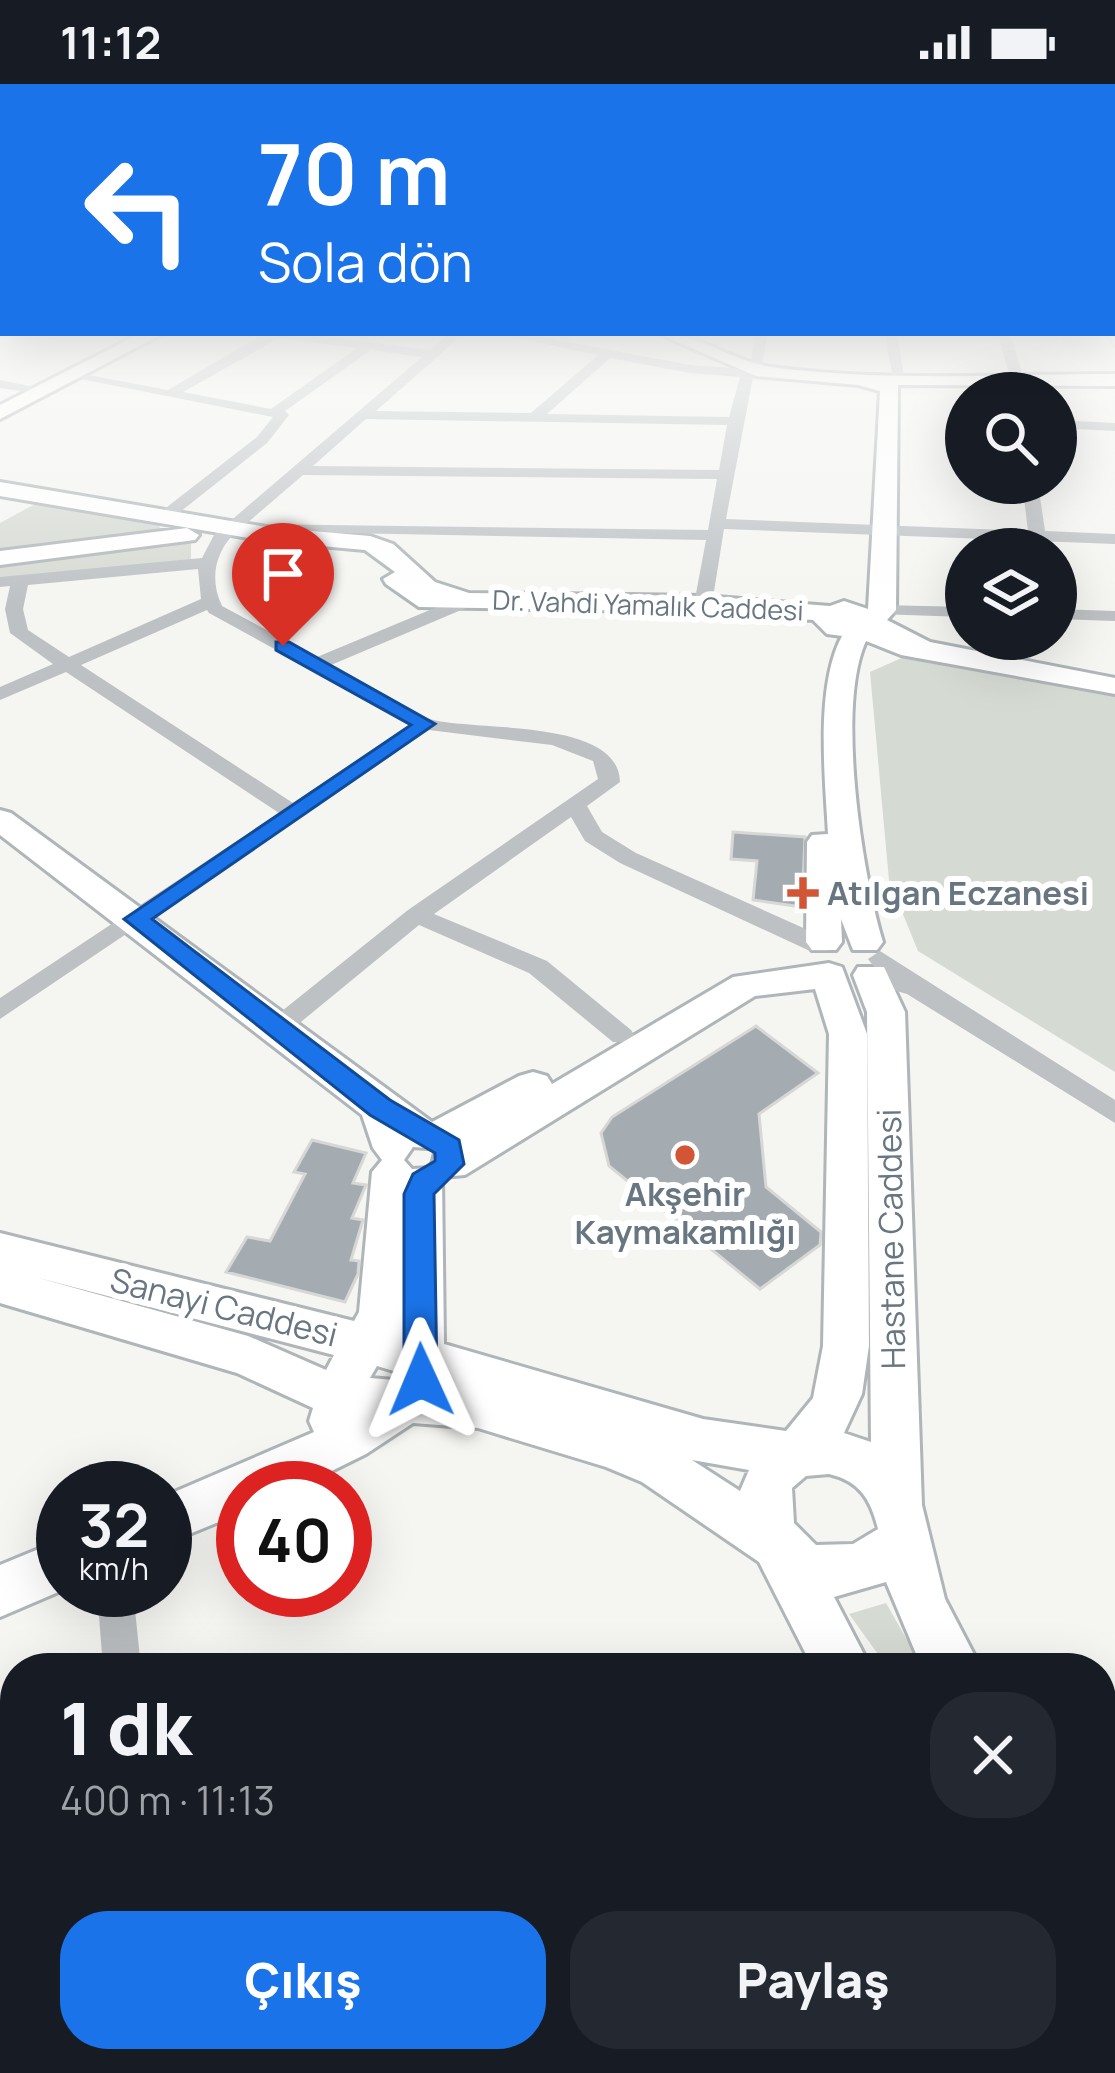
<!DOCTYPE html>
<html lang="tr">
<head>
<meta charset="utf-8">
<style>
	:root { --surface:#171b24; --page:#242831; --text:#f1f3f6; --muted:#9ea1a6; --accent:#1a73e8 }
	body { margin:0; font-family:Manrope,sans-serif; background:var(--page); color:var(--text); height:100vh; display:flex; flex-direction:column; font-size:45px; white-space:nowrap }
	* { box-sizing:border-box; margin:0 }
	p { font-size:39px; color:var(--muted) }
	.icon { flex:none; width:66px; height:66px; fill:none; stroke:currentColor; stroke-width:2; stroke-linecap:round; stroke-linejoin:round }
	.map { position:relative; flex:1; overflow:hidden }
	.side { position:absolute; left:0px; top:1569px; width:1116px; height:420px; display:flex; flex-direction:column; background:var(--surface); border-radius:48px 48px 0 0; box-shadow:0 12px 48px #0002 }
	.side>* { flex:none }
	.guide { position:absolute; left:0px; top:0px; width:1116px; height:252px; box-shadow:0 12px 48px #0002; background:#1a73e8; color:#fff; overflow:hidden }
	.tools { position:absolute; left:945px; top:288px; display:grid; gap:24px }
	.tools a { display:grid; place-items:center; width:132px; height:132px; border-radius:50%; background:var(--surface); box-shadow:0 12px 48px #0002; font-size:60px }
	.speed { position:absolute; left:36px; top:1377px; display:flex; gap:24px; font-size:60px; font-weight:700; text-align:center }
	.speed>* { display:grid; place-content:center; width:156px; height:156px; border-radius:50%; background:var(--surface); box-shadow:0 12px 48px #0002; line-height:1 }
	.speed small { font-size:30px; font-weight:400 }
	.speed .limit { border:18px solid #d22; background:#fff; color:#111 }
	.pin { position:absolute; display:grid; place-items:center; width:102px; height:102px; color:#fff; margin:-123px -51px; border-radius:50% 50% 50% 0; rotate:-45deg; box-shadow:0 0 12px #0007 }
	.pin .icon { rotate:45deg }
	.me { position:absolute; width:132px; margin:-66px; rotate:359deg; stroke-linejoin:round; filter:drop-shadow(0 0 9px #0008) }
	.turn { display:flex; align-items:center; gap:42px; height:252px; padding:0 60px; font-size:54px }
	.turn .icon { width:156px; height:156px; stroke-width:2.5 }
	.turn b { display:block; font-size:84px; line-height:102px }
	.round { display:grid; place-items:center; flex:none; width:126px; height:126px; border-radius:48px; background:var(--page) }
	.headline { display:flex; align-items:center; justify-content:space-between; height:204px; padding:0 60px }
	h1 { font-size:72px; font-weight:800; line-height:90px }
	.primary-button { display:flex; gap:24px; margin-top:auto; padding:24px 60px }
	.primary-button a { flex:1; height:138px; border-radius:48px; background:var(--accent); color:#fff; font-size:48px; font-weight:800; line-height:138px; text-align:center }
	.primary-button a+a { background:var(--page); color:var(--text) }
	.status { display:flex; justify-content:space-between; align-items:center; height:84px; padding:0 60px; background:var(--surface); direction:ltr }
	.status svg { height:33px; fill:currentColor }
	.map>svg:first-child { display:block }
	.green { fill:#d5dad2 }
	.building { fill:#a5acb1; stroke:#d7d7d5; stroke-width:3 }
	.lines { fill:none; stroke-linecap:round; stroke-linejoin:round }
	.secondary-casing { stroke:#afb5b8; stroke-width:6 }
	.street { fill:#bdc1c4; fill-rule:evenodd }
	.secondary { fill:#fff; fill-rule:evenodd }
	.route { fill:#1a73e8; stroke:#114b97; stroke-width:3 }
	.poi-dot { fill:#d25636; stroke:#fff; stroke-width:4.5 }
	.labels { text-anchor:middle; stroke-width:12; stroke-linejoin:round; paint-order:stroke }
	.far-street-label { font-size:27px; fill:#677680; stroke:#fff }
	.poi-label { font-size:33px; font-weight:bold; fill:#677680; stroke:#fff; text-anchor:start }
	.street-label { font-size:33px; fill:#677680; stroke:#fff }
</style>
</head>
<body>
<div class="status"><b>11:12</b><svg viewBox="0 0 49 12"><path d="M0 12V9h3v3zM5 12V6h3v6zM10 12V3h3v9zM15 12V0h3v12zM26 1h20v11H26zM47 4h2v5h-2z"/></svg></div>
<div class="map">
<svg width="1115" height="1989" viewBox="0 0 1115 1989">
	<rect width="100%" height="100%" fill="#f5f5f2"/>
	<!-- green -->
	<path class="green" d="M35 420 158 441 162 446 0 469V439Z
		M191 457V476L0 494V481Z
		M906 572 1115 611V988L918 867 889 796 870 588Z
		M886 1519 923 1584H888L849 1530Z"/>
	<!-- building -->
	<path class="building" d="M733 748 805 753 802 823 753 816 757 777 731 775Z
		M756 942 818 989 759 1030 766 1103 821 1148 820 1161 760 1205 609 1082 601 1049 612 1033Z
		M312 1056 366 1069 353 1099 366 1101 352 1134 363 1136 351 1176 359 1177 358 1190 345 1218 226 1188 247 1153 270 1157 305 1090 294 1088Z"/>
	<g class="lines">
		<defs>
			<path id="secondary" d="M141 249H164L0 335V321Z
				M657 249C699 249 731 277 771 283 884 298 1002 290 1115 290V302L898 301 896 526 887 536 930 558 1115 594V610L901 571 866 557C836 622 862 790 883 858L877 866H853L841 835 842 858 836 866H812L806 858 807 758 812 751 828 750C825 694 815 602 842 552L827 550 813 536 703 528 419 523 386 500 383 495 395 488 365 466 266 457 0 412V398L266 443 370 452 393 460 435 498 469 509 703 512 830 522 844 517 868 525 880 307 858 301 756 292Z
				M187 444 199 451 195 456 0 481V467Z
				M0 726 11 729 432 1038 519 992 533 988 547 992 552 1000 733 893 829 879 842 883 867 950 869 1262 862 1310 844 1349 871 1358 867 928 853 891 858 883H884L905 928 922 1421 945 1515 981 1584H922L886 1498 834 1513 871 1584H813L759 1478 642 1398 606 1383 478 1344 413 1339 366 1370 297 1404H243V1428L165 1460V1412L314 1348 309 1337 313 1324 237 1289 0 1219V1149L354 1237 359 1228 372 1088 382 1076 373 1064 362 1031 0 751ZM815 905 829 950 823 1262 813 1314 786 1347 703 1335 444 1260 442 1093 465 1091 755 912ZM413 1063 441 1065 435 1069 431 1084 412 1085 404 1076ZM35 1193 334 1271 326 1286 248 1252ZM377 1282 397 1288 394 1296 370 1294ZM692 1376 749 1386 740 1407ZM829 1390C860 1397 871 1416 878 1445L853 1460 816 1461 794 1439 792 1404 806 1392Z
				M63 1455V1506L0 1533V1481Z
				M1101 1775 1115 1781V1857L1101 1851Z
				M1101 1927 1115 1933V1989H1082L1074 1974H1101Z"/>
		</defs>
		<!-- secondary casing -->
		<use href="#secondary" class="secondary-casing"/>
		<!-- street -->
		<path class="street" d="M3 243V249H8L0 253Z
			M1113 247 1115 265 1102 249Z
			M265 249H299L430 266 450 249H464L376 327 531 329 598 271 494 249H520L690 281 749 285 756 249H768L761 286 796 292 789 296 753 293 726 435 1028 447 1022 399H1038L1045 447 1115 450V460L724 445 712 520 703 525 694 520 706 456 237 447C215 467 209 495 222 522L317 573 461 513H473V521L331 581C362 598 396 624 430 635 473 648 619 633 620 698L587 722 602 748 636 769 828 855 831 861 828 867H810L620 779 585 757 571 733 434 830 547 877 631 946 635 952 631 958H613L529 889 419 841 285 951H267L263 945 267 939 408 826 598 695 593 677 552 661 429 646 0 935V914L279 729 66 588 0 616V603L53 580 10 549 5 525 10 502 0 503V493L202 474 214 451 422 273 371 266 285 327 289 331 267 359 170 436H158V430L257 353 273 333 66 292 73 288 168 306ZM279 254 357 264 271 325 183 308ZM610 274 690 289 740 293 729 333 547 330ZM366 335 727 341 719 386 313 382ZM303 391 717 395 708 446 246 440ZM198 485 201 515 69 573 28 546 23 525 28 501ZM207 526 209 529 411 640 293 719 81 581Z
			M885 249H897L905 298 893 295Z
			M998 249H1010L1028 309H1014Z
			M0 296 49 306 42 310 0 304Z
			M1056 336 1115 339V347L1056 344Z
			M883 521 966 523V533L877 530V522Z
			M1056 525 1115 527V537L1056 535Z
			M880 867 1115 1016V1039L907 910 862 897 859 891 862 885 875 884 868 875Z
			M97 1506H133L141 1584H103Z
			M33 1974H79L76 1989H30Z
			M952 1974H1018L1012 1989H946Z"/>
		<!-- secondary -->
		<use href="#secondary" class="secondary"/>
	</g>
	<!-- sky -->
	<linearGradient id="sky" x2="0" y2="1"><stop stop-color="#94b9da"/><stop offset="0.47" stop-color="#fafaf9"/><stop offset="1" stop-color="#fafaf9" stop-opacity="0"/></linearGradient>
	<rect width="1115" height="521" fill="url(#sky)"/>
	<!-- route -->
	<path class="route" d="M276 558H289L435 640 152 835 390 1016 459 1056 464 1080 434 1110 437 1296 432 1306 421 1310 409 1306 404 1296V1110L413 1090 435 1077V1069L370 1031 124 835 411 641 276 566Z"/>
	<!-- markers -->
	<g class="poi-dot">
		<path d="M797 791h12v12h12v12h-12v12h-12v-12h-12v-12h12z"/>
		<circle cx="685" cy="1071" r="12"/>
	</g>
	<g class="labels">
		<!-- far-street labels -->
		<g class="far-street-label">
			<text transform="translate(648 522) rotate(2)" y="9">Dr. Vahdi Yamalık Caddesi</text>
		</g>
		<!-- poi labels -->
		<g class="poi-label">
			<text x="827" y="821">Atılgan Eczanesi</text>
			<text x="685" y="1122" text-anchor="middle">Akşehir<tspan x="685" dy="38">Kaymakamlığı</tspan></text>
		</g>
		<!-- street labels -->
		<g class="street-label">
			<text transform="translate(891 1155) rotate(-91)" y="12">Hastane Caddesi</text>
			<text transform="translate(224 1223) rotate(14)" y="12">Sanayi Caddesi</text>
		</g>
	</g>
</svg>
<div class="tools">
<a><svg class="icon" aria-label="search" viewBox="0 0 24 24"><circle cx="10" cy="10" r="6"/><path d="M15 15l6 6"/></svg></a>
<a><svg class="icon" aria-label="layers" viewBox="0 0 24 24"><path d="M12 4l9 5-9 5-9-5zM3 14l9 5 9-5"/></svg></a>
</div>
<div class="speed"><div>32<small>km/h</small></div><div class="limit">40</div></div>
<div class="pin" style="left:283px;top:562px;background:#d93025"><svg class="icon" aria-label="arrive" viewBox="0 0 24 24"><path d="M6 21V4h12l-3 4 3 4H6"/></svg></div>
<svg class="me" style="left:421px;top:1296px" viewBox="-20 -20 40 40"><path d="M0-17L14 15 0 8-14 15z" fill="#1a73e8" stroke="#fff" stroke-width="4"/></svg>
<div class="guide">
<div class="turn"><svg class="icon" aria-label="left" viewBox="0 0 24 24"><path d="M17 20v-9H6M10 6l-5 5 5 5"/></svg><div><b>70 m</b>Sola dön</div></div>
</div>
<section class="side">
<div class="headline"><div><h1>1 dk</h1><p>400 m · 11:13</p></div><a class="round"><svg class="icon" aria-label="close" viewBox="0 0 24 24"><path d="M6 6l12 12M18 6L6 18"/></svg></a></div>
<div class="primary-button"><a>Çıkış</a><a>Paylaş</a></div>
</section>
</div>
</body>
</html>
